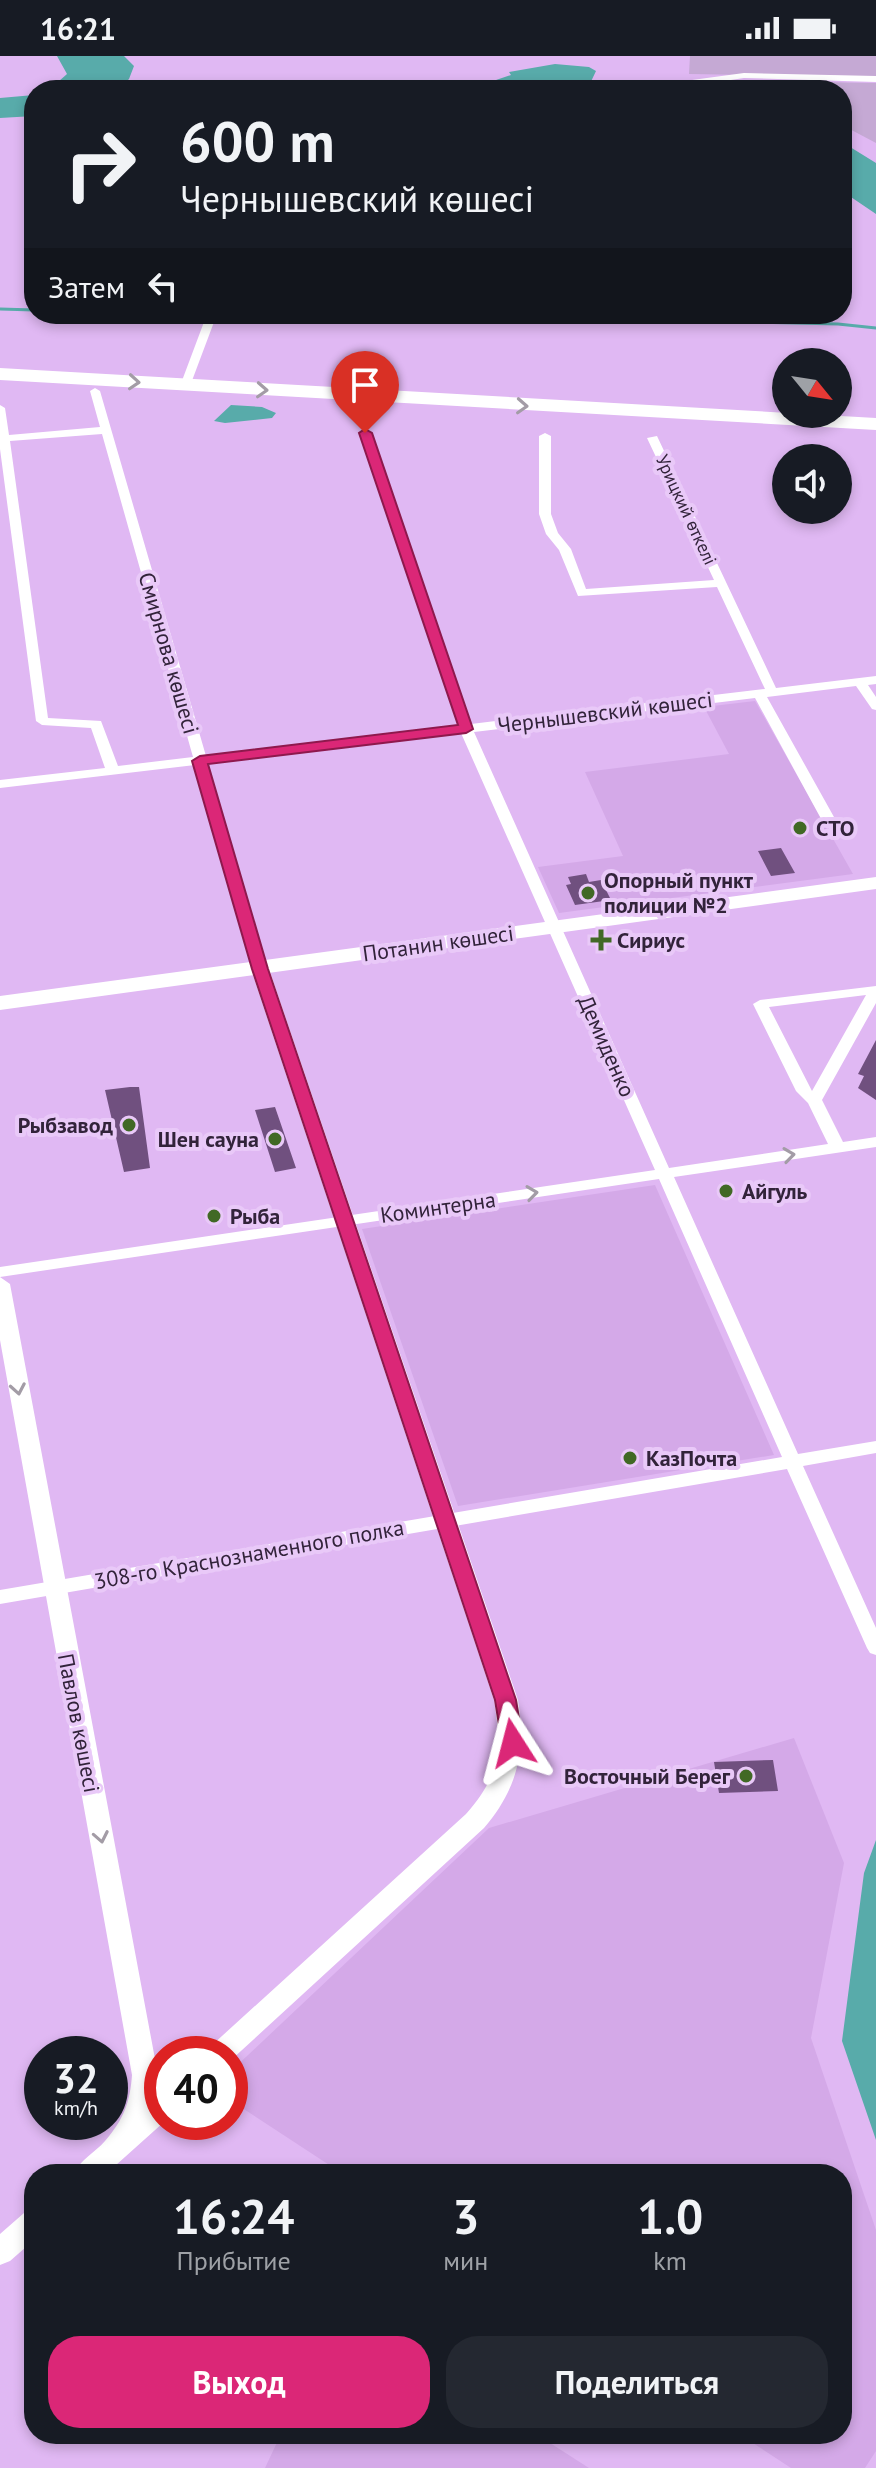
<!DOCTYPE html>
<html lang="ru">
<head>
<meta charset="utf-8">
<style>
	:root { --surface:#171b24; --page:#242831; --text:#f1f3f6; --muted:#9ea1a6; --accent:#db2777 }
	body { margin:0; font-family:"PT Sans",sans-serif; background:var(--page); color:var(--text); height:100vh; display:flex; flex-direction:column; font-size:30px; white-space:nowrap }
	* { box-sizing:border-box; margin:0 }
	p { font-size:26px; color:var(--muted) }
	.icon { flex:none; width:44px; height:44px; fill:none; stroke:currentColor; stroke-width:2; stroke-linecap:round; stroke-linejoin:round }
	.map { position:relative; flex:1; overflow:hidden }
	.panel { position:absolute; left:24px; top:2108px; width:828px; height:280px; display:flex; flex-direction:column; background:var(--surface); border-radius:32px; box-shadow:0 4px 12px #0003 }
	.panel>* { flex:none }
	.banner { position:absolute; left:24px; top:24px; width:828px; height:244px; border-radius:32px; box-shadow:0 4px 12px #0003; background:#171b24; color:var(--text); overflow:hidden }
	.needle { width:52px; rotate:120deg }
	.controls { position:absolute; left:772px; top:292px; display:grid; gap:16px }
	.controls a { display:grid; place-items:center; width:80px; height:80px; border-radius:50%; background:var(--surface); box-shadow:0 4px 12px #0003; font-size:40px }
	.speed { position:absolute; left:24px; top:1980px; display:flex; gap:16px; font-size:40px; font-weight:700; text-align:center }
	.speed>* { display:grid; place-content:center; width:104px; height:104px; border-radius:50%; background:var(--surface); box-shadow:0 4px 12px #0003; line-height:1 }
	.speed small { font-size:20px; font-weight:400 }
	.speed .limit { border:12px solid #d22; background:#fff; color:#111 }
	.pin { position:absolute; display:grid; place-items:center; width:68px; height:68px; color:#fff; margin:-82px -34px; border-radius:50% 50% 50% 0; rotate:-45deg; box-shadow:0 0 8px #0007 }
	.pin .icon { rotate:45deg }
	.me { position:absolute; width:88px; margin:-44px; rotate:351deg; stroke-linejoin:round; filter:drop-shadow(0 0 6px #0008) }
	.turn { display:flex; align-items:center; gap:28px; height:168px; padding:0 24px; font-size:36px }
	.turn .icon { width:104px; height:104px; stroke-width:2.5 }
	.turn b { display:block; font-size:56px; line-height:68px }
	.then { display:flex; align-items:center; height:76px; padding:0 24px; background:#0003; gap:16px; font-size:30px }
	.eta { display:flex; justify-content:space-evenly; align-items:center; height:136px; text-align:center }
	.eta b { font-size:48px; font-weight:600; line-height:56px }
	.button { display:flex; gap:16px; margin-top:auto; padding:16px 24px }
	.button a { flex:1; height:92px; border-radius:32px; background:var(--accent); color:#fff; font-size:32px; font-weight:600; line-height:92px; text-align:center }
	.button a+a { background:var(--page); color:var(--text) }
	.status { display:flex; justify-content:space-between; align-items:center; height:56px; padding:0 40px; background:var(--surface); direction:ltr }
	.status svg { height:22px; fill:currentColor }
	.map>svg:first-child { display:block }
	.built { fill:#d4a9e8 }
	.green { fill:#c5a9d4 }
	.water { fill:#58abaa }
	.lines { fill:none; stroke-linecap:round; stroke-linejoin:round }
	.stream { stroke:#58abaa; stroke-width:3 }
	.building { fill:#70507f }
	.minor { fill:#fff; fill-rule:evenodd }
	.tertiary { fill:#fff; fill-rule:evenodd }
	.secondary { fill:#fff; fill-rule:evenodd }
	.trunk { fill:#fff; fill-rule:evenodd }
	.oneway { stroke:#a39ca6 }
	.route { fill:#db2777; stroke:#8e194d; stroke-width:2 }
	.poi-dot { fill:#416925; stroke:#e9c9f8; stroke-width:3 }
	.labels { text-anchor:middle; stroke-width:8; stroke-linejoin:round; paint-order:stroke }
	.far-street-label { font-size:18px; fill:#32233a; stroke:#e9c9f8 }
	.street-label { font-size:22px; fill:#32233a; stroke:#e9c9f8 }
	.poi-label { font-size:22px; font-weight:bold; fill:#32233a; stroke:#e9c9f8; text-anchor:start }
</style>
</head>
<body>
<div class="status"><b>16:21</b><svg viewBox="0 0 49 12"><path d="M0 12V9h3v3zM5 12V6h3v6zM10 12V3h3v9zM15 12V0h3v12zM26 1h20v11H26zM47 4h2v5h-2z"/></svg></div>
<div class="map">
<svg width="876" height="2412" viewBox="0 0 876 2412">
	<rect width="100%" height="100%" fill="#e0b8f3"/>
	<!-- built -->
	<path class="built" d="M755 645 853 818 559 857 538 811 623 800 585 716 729 698 704 651Z
		M655 1129 774 1399 458 1450 362 1173Z
		M794 1682 844 1807 811 1982 876 2174V2395L865 2412H791L739 2378H842V2118H343L230 2044V2016L489 1772Z
		M281 2378H536L589 2412H265Z"/>
	<!-- green -->
	<path class="green" d="M690 0H876V21L689 18Z
		M761 25 876 27V87L842 69V34H778Z"/>
	<!-- water -->
	<path class="water" d="M57 0H124L134 10 129 23 118 34H49L67 18Z
		M555 8 589 11 596 15 587 34H499L496 24 511 19 509 16Z
		M34 39V60L0 62V42Z
		M842 86 876 107V158L842 135Z
		M231 349 262 351 276 357 272 362 225 367 214 365Z
		M876 1784V2084L842 1985 864 1817Z"/>
	<g class="lines">
		<!-- stream -->
		<path class="stream" d="M0 253 34 254
			M390 258 838 268 876 272"/>
	</g>
	<!-- building -->
	<path class="building" d="M781 792 795 817 771 820 758 795Z
		M586 818 589 826 601 824 611 844 575 849 566 829 571 828 568 821Z
		M876 984V1044L858 1032 864 1020 858 1018Z
		M130 1031H139L150 1112 124 1116 105 1034Z
		M275 1051 296 1112 275 1116 255 1054Z
		M773 1704 778 1735 719 1737 714 1706Z"/>
	<g class="lines">
		<!-- minor -->
		<path class="minor" d="M744 17 876 20V26L744 22 665 34 692 24Z
			M207 258H217L190 330 181 332 180 330Z
			M95 332 100 335 206 700 459 670 359 377 365 374 371 377 471 668 765 633 717 531 578 540 559 494 546 478 539 458V380L545 377 551 380V458L558 477 571 493 586 533 714 524 647 382 657 380 776 632 876 620V628L868 629 876 641V654L872 653 856 630 767 641 839 770 832 774 825 770 755 642 474 676 669 1112 828 1088 808 1047 796 1035 753 948 760 944 876 930V947L822 1044 843 1086 876 1081V1091L674 1121 798 1398 876 1385V1397L803 1410 876 1572V1599L870 1597 867 1592 787 1413 0 1548V1534L782 1401 659 1123 0 1221V1211L655 1114 461 677 208 707 267 913 260 917 253 913 195 709 0 732V724L105 712 91 672 42 669 36 665 0 393V349L5 352 9 379 100 371 90 335ZM102 378 193 701 118 710 101 665 48 662 10 385ZM866 939 812 1035 769 951Z"/>
		<!-- tertiary -->
		<path class="tertiary" d="M260 908 269 913 518 1644C526 1695 518 1732 484 1772L230 2005V1998H207L211 1990 466 1758C500 1720 502 1693 494 1644L251 913Z
			M0 1221 10 1228 158 2019 157 2041 162 2039 164 2066 106 2118H74C80 2103 95 2097 105 2085 124 2063 130 2046 132 2019L0 1284Z
			M34 2153V2184L10 2205 0 2209V2178L24 2157Z"/>
		<!-- secondary -->
		<path class="secondary" d="M876 821V833L0 954V940Z"/>
		<!-- trunk -->
		<path class="trunk" d="M0 312 876 362V374L0 324Z"/>
	</g>
	<!-- one-way arrows -->
	<defs><path id="oneway-chevron" d="M-2-3.5L2.5 0L-2 3.5" fill="none" stroke-width="1.6" stroke-linecap="round" stroke-linejoin="round" transform="scale(2)"/></defs>
	<g class="oneway">
		<use href="#oneway-chevron" transform="translate(134 326) rotate(4)"/>
		<use href="#oneway-chevron" transform="translate(262 334) rotate(3)"/>
		<use href="#oneway-chevron" transform="translate(522 350) rotate(3)"/>
		<use href="#oneway-chevron" transform="translate(789 1099) rotate(-8)"/>
		<use href="#oneway-chevron" transform="translate(532 1137) rotate(-8)"/>
		<use href="#oneway-chevron" transform="translate(18 1333) rotate(80)"/>
		<use href="#oneway-chevron" transform="translate(101 1781) rotate(79)"/>
	</g>
	<!-- route -->
	<path class="route" d="M365 373 372 377 473 673 466 677 208 708 268 913 516 1644 523 1687 513 1696 502 1687 495 1644 252 913 192 705 200 700 458 669 359 377Z"/>
	<!-- markers -->
	<g class="poi-dot">
		<circle cx="800" cy="772" r="8"/>
		<circle cx="588" cy="837" r="8"/>
		<path d="M597 872h8v8h8v8h-8v8h-8v-8h-8v-8h8z"/>
		<circle cx="129" cy="1069" r="8"/>
		<circle cx="275" cy="1083" r="8"/>
		<circle cx="726" cy="1135" r="8"/>
		<circle cx="214" cy="1160" r="8"/>
		<circle cx="630" cy="1402" r="8"/>
		<circle cx="746" cy="1720" r="8"/>
	</g>
	<g class="labels">
		<!-- far-street labels -->
		<g class="far-street-label">
			<text transform="translate(686 454) rotate(65)" y="6">Урицкий өткелі</text>
		</g>
		<!-- street labels -->
		<g class="street-label">
			<text transform="translate(169 597) rotate(74)" y="8">Смирнова көшесі</text>
			<text transform="translate(605 656) rotate(-7)" y="8">Чернышевский көшесі</text>
			<text transform="translate(438 887) rotate(-8)" y="8">Потанин көшесі</text>
			<text transform="translate(607 990) rotate(66)" y="8">Демиденко</text>
			<text transform="translate(438 1151) rotate(-8)" y="8">Коминтерна</text>
			<text transform="translate(249 1498) rotate(-10)" y="8">308-го Краснознаменного полка</text>
			<text transform="translate(79 1667) rotate(79)" y="8">Павлов көшесі</text>
		</g>
		<!-- poi labels -->
		<g class="poi-label">
			<text x="816" y="780">СТО</text>
			<text x="604" y="832">Опорный пункт<tspan x="604" dy="25">полиции №2</tspan></text>
			<text x="617" y="892">Сириус</text>
			<text x="113" y="1077" text-anchor="end">Рыбзавод</text>
			<text x="259" y="1091" text-anchor="end">Шен сауна</text>
			<text x="742" y="1143">Айгуль</text>
			<text x="230" y="1168">Рыба</text>
			<text x="646" y="1410">КазПочта</text>
			<text x="730" y="1728" text-anchor="end">Восточный Берег</text>
		</g>
	</g>
</svg>
<div class="controls">
<a><svg class="needle" viewBox="-14 -14 28 28"><path d="M0-13l5 13h-10z" fill="#e53935"/><path d="M0 13l5-13h-10z" fill="#9ea1a6"/></svg></a>
<a><svg class="icon" aria-label="sound" viewBox="0 0 24 24"><path d="M4 9h4l5-4v14l-5-4H4zM17 9q2 3 0 6"/></svg></a>
</div>
<div class="speed"><div>32<small>km/h</small></div><div class="limit">40</div></div>
<div class="pin" style="left:365px;top:377px;background:#d93025"><svg class="icon" aria-label="arrive" viewBox="0 0 24 24"><path d="M6 21V4h12l-3 4 3 4H6"/></svg></div>
<svg class="me" style="left:513px;top:1687px" viewBox="-20 -20 40 40"><path d="M0-17L14 15 0 8-14 15z" fill="#db2777" stroke="#fff" stroke-width="4"/></svg>
<div class="banner">
<div class="turn"><svg class="icon" aria-label="right" viewBox="0 0 24 24"><path d="M7 20v-9h11M14 6l5 5-5 5"/></svg><div><b>600 m</b>Чернышевский көшесі</div></div>
<div class="then">Затем<svg class="icon" aria-label="left" viewBox="0 0 24 24"><path d="M17 20v-9H6M10 6l-5 5 5 5"/></svg></div>
</div>
<section class="panel">
<div class="eta">
<div><b>16:24</b><p>Прибытие</p></div>
<div><b>3</b><p>мин</p></div>
<div><b>1.0</b><p>km</p></div>
</div>
<div class="button"><a>Выход</a><a>Поделиться</a></div>
</section>
</div>
</body>
</html>
